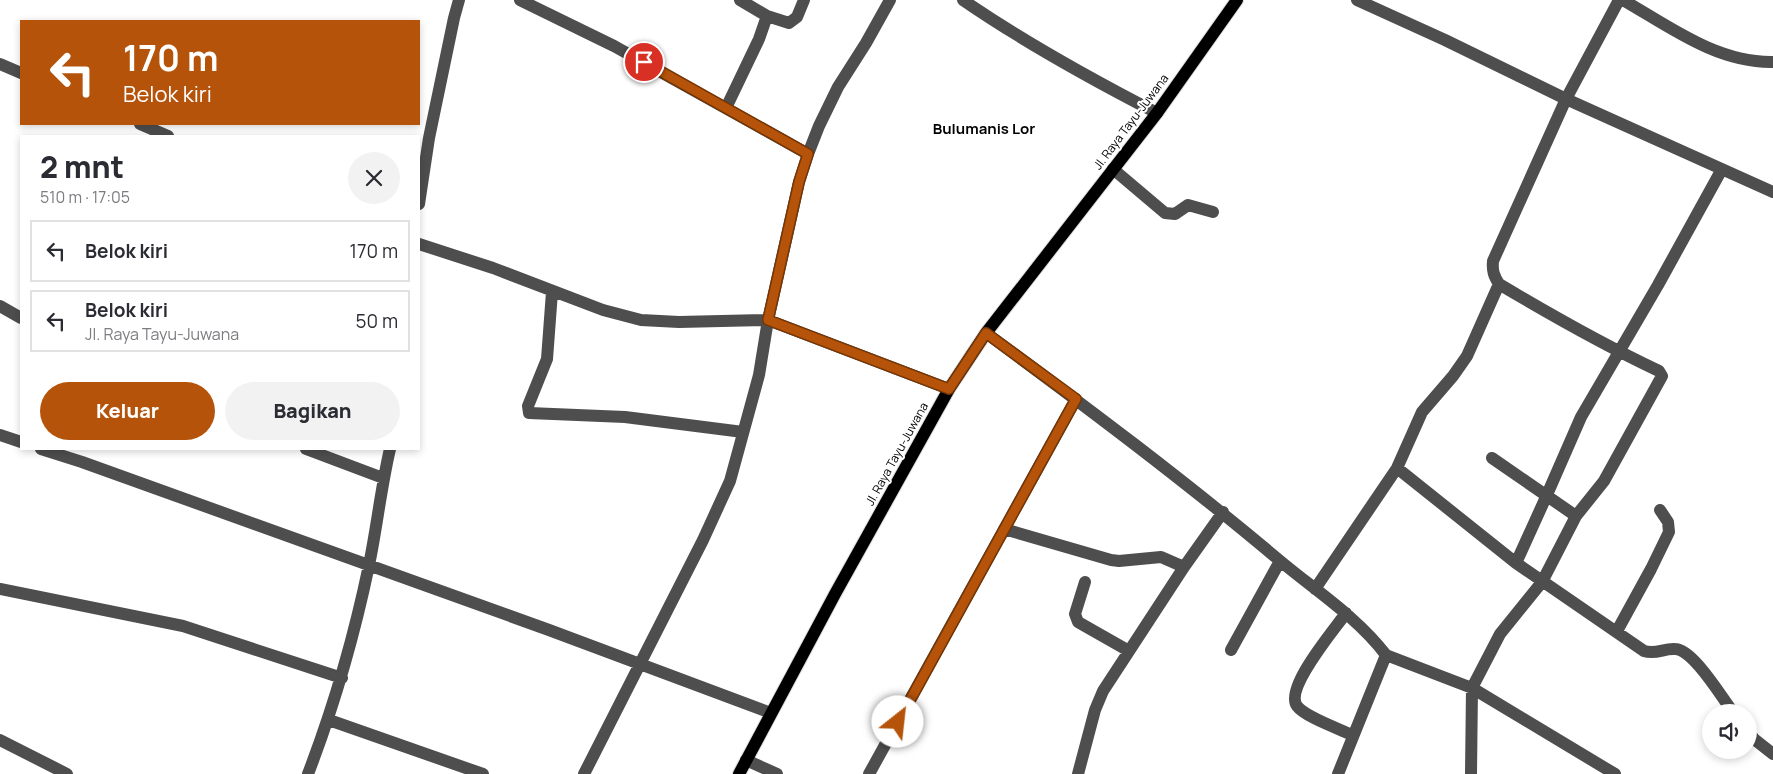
<!DOCTYPE html>
<html lang="id">
<head>
<meta charset="utf-8">
<style>
	:root { --surface:#fff; --page:#f2f2f3; --text:#2b2b33; --muted:#7c7c81; --line:#e1e1e2; --accent:#b45309 }
	body { margin:0; font-family:Manrope,sans-serif; background:var(--page); color:var(--text); height:100vh; display:flex; flex-direction:column; font-size:19px; white-space:nowrap }
	* { box-sizing:border-box; margin:0 }
	p { font-size:16px; color:var(--muted) }
	.icon { flex:none; width:28px; height:28px; fill:none; stroke:currentColor; stroke-width:2; stroke-linecap:round; stroke-linejoin:round }
	.map { position:relative; flex:1; overflow:hidden }
	.drawer { position:absolute; left:20px; top:135px; width:400px; height:315px; display:flex; flex-direction:column; background:var(--surface); border-radius:0px; box-shadow:0 2px 8px #0003 }
	.drawer>* { flex:none }
	.banner { position:absolute; left:20px; top:20px; width:400px; height:105px; border-radius:0px; box-shadow:0 2px 8px #0003; background:#b45309; color:#fff; overflow:hidden }
	.tools { position:absolute; left:1702px; top:704px; display:grid; gap:10px }
	.tools a { display:grid; place-items:center; width:55px; height:55px; border-radius:50%; background:var(--surface); box-shadow:0 2px 8px #0003; font-size:25px }
	.pin { position:absolute; display:grid; place-items:center; width:42px; height:42px; color:#fff; margin:-21px; border:2px solid #fff; border-radius:50%; box-shadow:0 1px 5px #0007 }
	.me { position:absolute; width:55px; margin:-28px; rotate:29deg; stroke-linejoin:round; filter:drop-shadow(0 0 4px #0008) }
	.turn { display:flex; align-items:center; gap:18px; height:105px; padding:0 20px; font-size:22px }
	.turn .icon { width:65px; height:65px; stroke-width:2.5 }
	.turn b { display:block; font-size:35px; line-height:42px }
	.round { display:grid; place-items:center; flex:none; width:52px; height:52px; border-radius:26px; background:var(--page) }
	.head { display:flex; align-items:center; justify-content:space-between; height:85px; padding:0 20px }
	h1 { font-size:30px; font-weight:800; line-height:38px }
	.action { display:flex; gap:10px; margin-top:auto; padding:10px 20px }
	.action a { flex:1; height:58px; border-radius:30px; background:var(--accent); color:#fff; font-size:20px; font-weight:800; line-height:58px; text-align:center }
	.action a+a { background:var(--page); color:var(--text) }
	ul { padding:0; list-style:none }
	li { display:flex; align-items:center; gap:15px; height:62px; margin:0 10px 8px; padding:0 10px; border:2px solid var(--line); border-radius:0px }
	li div { flex:1 }
	li b { display:block; font-size:19px }
	li em { font-style:normal }
	.map>svg:first-child { display:block }
	.lines { fill:none; stroke-linecap:round; stroke-linejoin:round }
	.major-casing { stroke:#dbdbdb; stroke-width:14 }
	.minor { stroke:#4e4e4e; stroke-width:12 }
	.major { stroke:#000; stroke-width:12 }
	.route-casing { stroke:#753606; stroke-width:12 }
	.route { stroke:#b45309; stroke-width:9 }
	.labels { text-anchor:middle; stroke-width:4; stroke-linejoin:round; paint-order:stroke }
	.street-label { font-size:12px; fill:#000; stroke:#fff }
	.quarter-label { font-size:15px; font-weight:bold; fill:#000; stroke:#fff }
</style>
</head>
<body>
<div class="map">
<svg width="1773" height="774" viewBox="0 0 1773 774">
	<rect width="100%" height="100%" fill="#fff"/>
	<g class="lines">
		<defs>
			<path id="major" d="M739 774 835 594 949 389 986 333 1157 113 1237 0"/>
		</defs>
		<!-- major casing -->
		<use href="#major" class="major-casing"/>
		<!-- minor -->
		<path class="minor" d="M520 0 614 46 808 154
			M740 0 767 16 789 23 797 17 804 0
			M963 0C1024 42 1091 79 1157 113
			M1357 0 1445 40 1566 99 1773 192
			M1623 0C1670 27 1717 63 1773 62
			M0 64 21 73
			M726 108 759 39 767 16
			M140 124 168 136
			M1113 169 1165 213 1175 214 1188 205 1213 212
			M419 204 429 138 454 18 459 0
			M419 244 493 268 603 310 641 320 679 322 768 320 949 389
			M552 292 547 359 528 406 529 413 625 417 743 432
			M0 306 21 318
			M986 333C1085 406 1184 480 1279 560 1316 591 1357 617 1386 655L1338 774
			M0 435 21 442
			M41 449 82 462 549 630 771 713
			M306 449 383 478
			M1492 458 1576 516
			M1397 468 1516 563 1644 651C1656 655 1664 648 1675 649 1693 649 1722 698 1733 712
			M1004 529 1111 560 1119 561 1161 557 1184 567
			M1516 563 1546 497 1581 417 1658 285 1722 169
			M1085 582 1075 614 1078 622 1129 651
			M0 589 183 626 342 678
			M1315 589 1397 468 1422 412 1453 376 1467 356 1499 284
			M1346 613C1335 629 1284 688 1297 706 1305 717 1340 729 1352 735
			M1617 631 1651 569 1669 532 1668 522 1660 510
			M1231 650 1280 561
			M1386 655 1472 688 1615 774
			M329 720 483 774
			M1749 732 1754 739 1773 754
			M0 740 67 774
			M746 760 777 774
			M308 774C334 706 354 637 369 565 377 527 381 487 390 449
			M584 774 703 540 730 481 759 375 768 320 799 182 808 154 819 126 838 87 866 43 890 0
			M869 774 1076 399
			M1078 774 1095 710 1103 691 1184 567 1223 512
			M1471 774 1472 688 1500 634 1542 582 1576 516 1604 481 1662 376 1659 371C1604 345 1551 315 1499 284 1494 276 1492 271 1493 261L1566 99 1619 0"/>
		<!-- major -->
		<use href="#major" class="major"/>
	</g>
	<g class="lines">
		<defs>
			<path id="route" d="M644 62 808 154 799 182 768 320 949 389 986 333 1076 399 898 722"/>
		</defs>
		<!-- route casing -->
		<use href="#route" class="route-casing"/>
		<!-- route -->
		<use href="#route" class="route"/>
	</g>
	<g class="labels">
		<!-- street labels -->
		<g class="street-label">
			<text transform="translate(1131 122) rotate(-53)" y="4">Jl. Raya Tayu-Juwana</text>
			<text transform="translate(897 454) rotate(-61)" y="4">Jl. Raya Tayu-Juwana</text>
		</g>
		<!-- quarter labels -->
		<g class="quarter-label">
			<text x="984" y="134">Bulumanis Lor</text>
		</g>
	</g>
</svg>
<div class="tools">
<a><svg class="icon" aria-label="sound" viewBox="0 0 24 24"><path d="M4 9h4l5-4v14l-5-4H4zM17 9q2 3 0 6"/></svg></a>
</div>
<div class="pin" style="left:644px;top:62px;background:#d93025"><svg class="icon" aria-label="arrive" viewBox="0 0 24 24"><path d="M6 21V4h12l-3 4 3 4H6"/></svg></div>
<svg class="me" style="left:898px;top:722px" viewBox="-20 -20 40 40"><circle r="19" fill="#fff"/><path d="M0-13L10 11 0 6-10 11z" fill="#b45309"/></svg>
<div class="banner">
<div class="turn"><svg class="icon" aria-label="left" viewBox="0 0 24 24"><path d="M17 20v-9H6M10 6l-5 5 5 5"/></svg><div><b>170 m</b>Belok kiri</div></div>
</div>
<section class="drawer">
<div class="head"><div><h1>2 mnt</h1><p>510 m · 17:05</p></div><a class="round"><svg class="icon" aria-label="close" viewBox="0 0 24 24"><path d="M6 6l12 12M18 6L6 18"/></svg></a></div>
<ul>
<li><svg class="icon" aria-label="left" viewBox="0 0 24 24"><path d="M17 20v-9H6M10 6l-5 5 5 5"/></svg><div><b>Belok kiri</b></div><em>170 m</em></li>
<li><svg class="icon" aria-label="left" viewBox="0 0 24 24"><path d="M17 20v-9H6M10 6l-5 5 5 5"/></svg><div><b>Belok kiri</b><p>Jl. Raya Tayu-Juwana</p></div><em>50 m</em></li>
</ul>
<div class="action"><a>Keluar</a><a>Bagikan</a></div>
</section>
</div>
</body>
</html>
